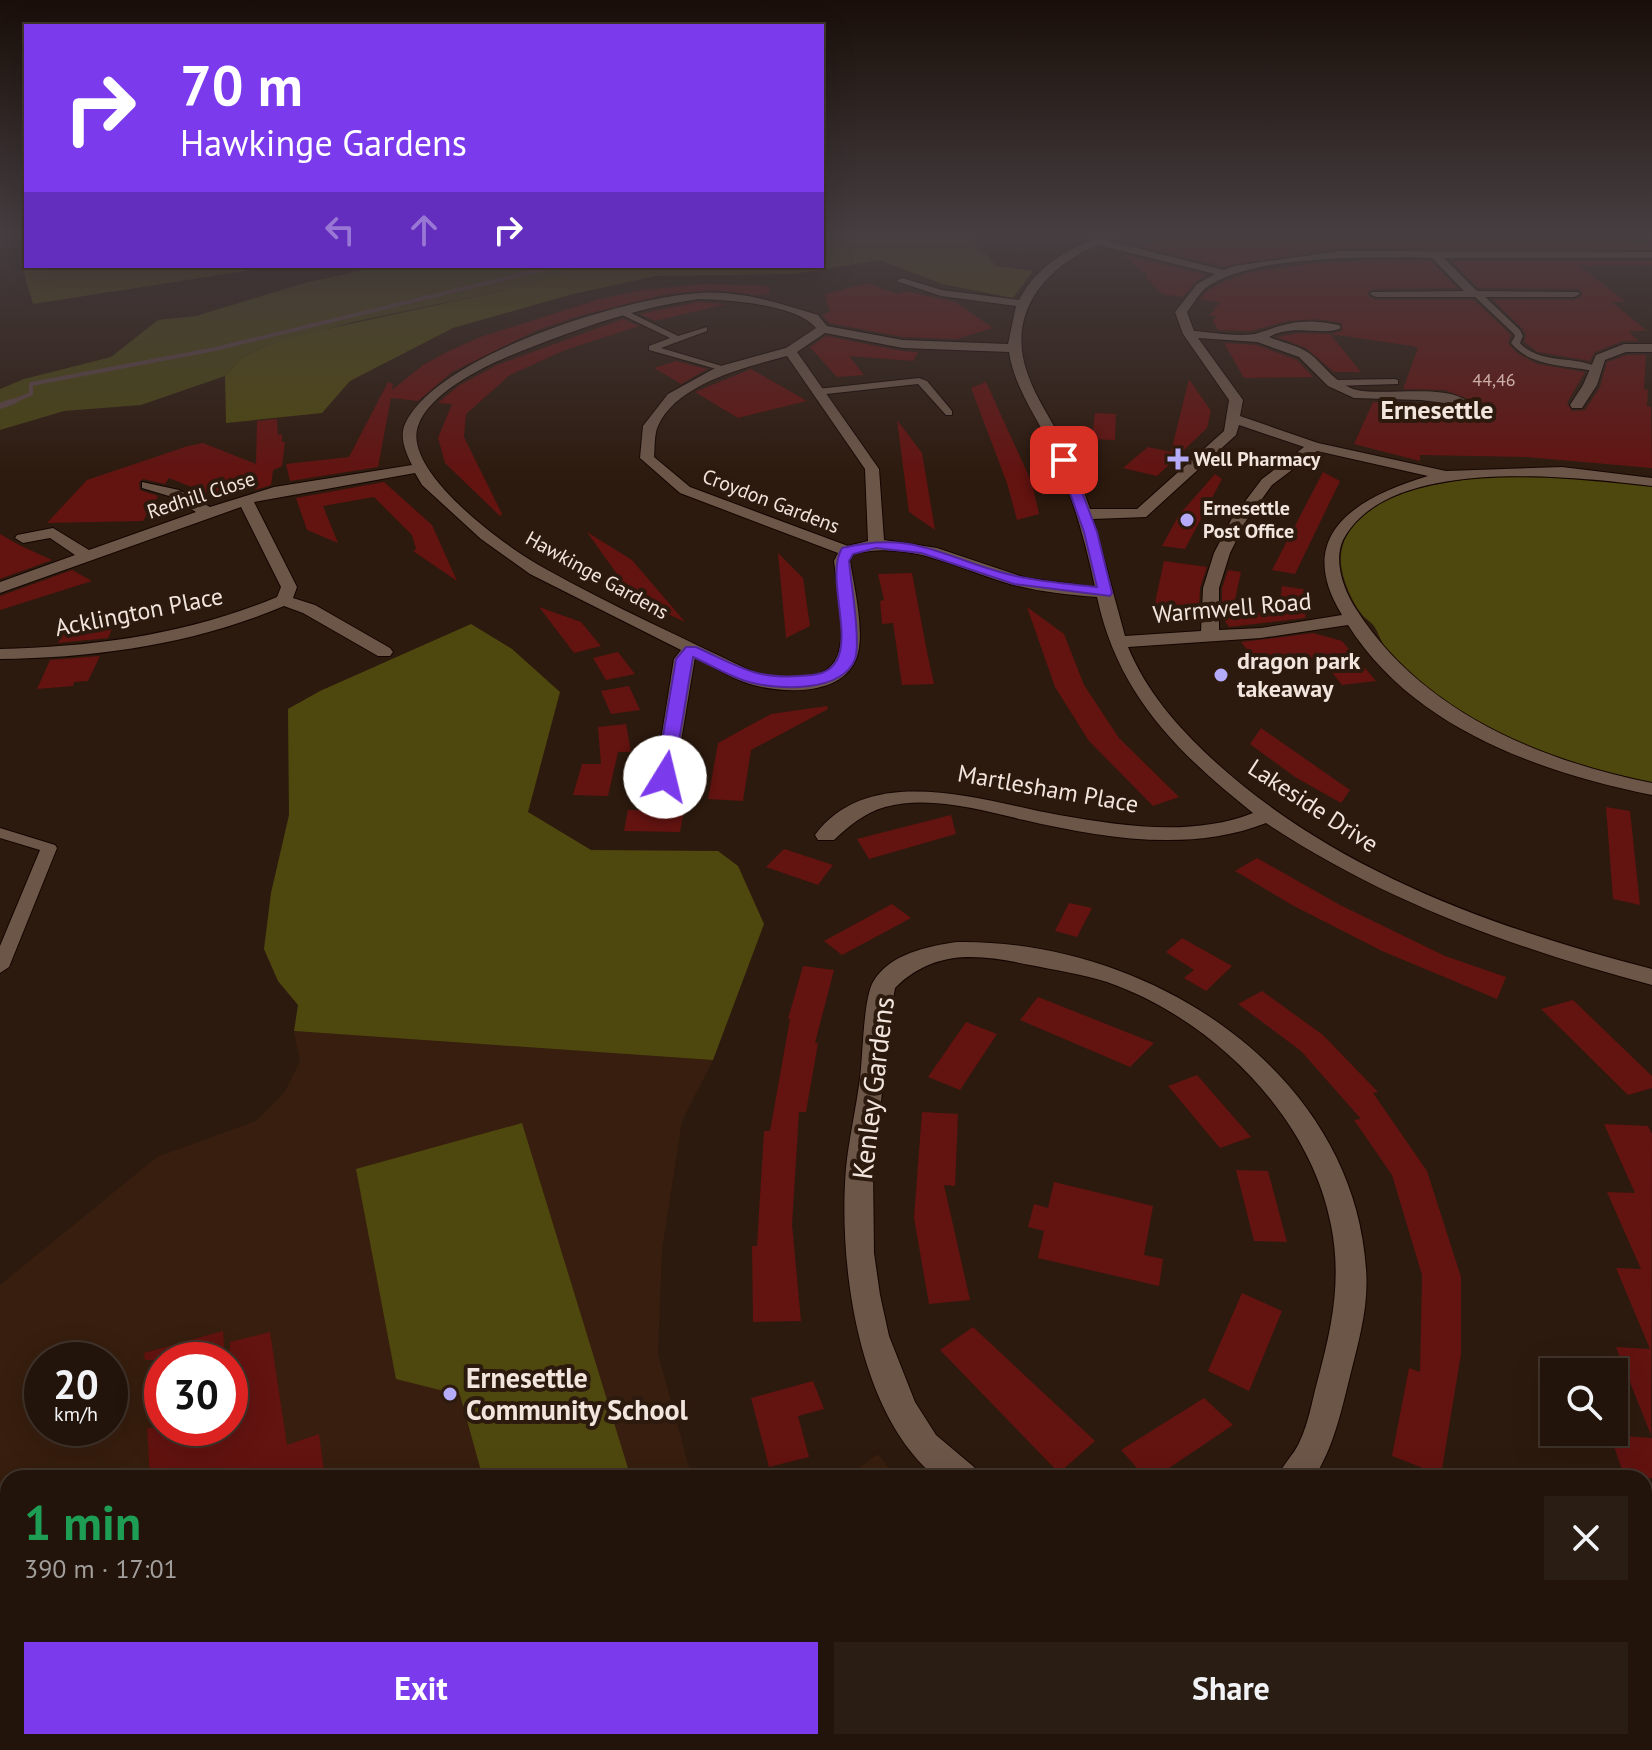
<!DOCTYPE html>
<html lang="en">
<head>
<meta charset="utf-8">
<style>
	:root { --surface:#22140a; --page:#2a1d13; --text:#f1f3f6; --muted:#a29e9c; --line:#3f332b; --accent:#7c3aed }
	body { margin:0; font-family:"PT Sans",sans-serif; background:var(--page); color:var(--text); height:100vh; display:flex; flex-direction:column; font-size:30px; white-space:nowrap }
	* { box-sizing:border-box; margin:0 }
	p { font-size:26px; color:var(--muted) }
	.icon { flex:none; width:44px; height:44px; fill:none; stroke:currentColor; stroke-width:2; stroke-linecap:round; stroke-linejoin:round }
	.map { position:relative; flex:1; overflow:hidden }
	.details { position:absolute; left:0px; top:1470px; width:1652px; height:280px; display:flex; flex-direction:column; background:var(--surface); border-radius:24px 24px 0 0; box-shadow:0 8px 32px #0002,0 0 0 2px var(--line) }
	.details>* { flex:none }
	.hud { position:absolute; left:24px; top:24px; width:800px; height:244px; border-radius:0px; box-shadow:0 8px 32px #0002,0 0 0 2px var(--line); background:#7c3aed; color:#fff; overflow:hidden }
	.fabs { position:absolute; left:1540px; top:1358px; display:grid; gap:16px }
	.fabs a { display:grid; place-items:center; width:88px; height:88px; border-radius:0px; background:var(--surface); box-shadow:0 8px 32px #0002,0 0 0 2px var(--line); font-size:40px }
	.speed { position:absolute; left:24px; top:1342px; display:flex; gap:16px; font-size:40px; font-weight:700; text-align:center }
	.speed>* { display:grid; place-content:center; width:104px; height:104px; border-radius:50%; background:var(--surface); box-shadow:0 8px 32px #0002,0 0 0 2px var(--line); line-height:1 }
	.speed small { font-size:20px; font-weight:400 }
	.speed .limit { border:12px solid #d22; background:#fff; color:#111 }
	.pin { position:absolute; display:grid; place-items:center; width:68px; height:68px; color:#fff; margin:-34px; border-radius:16px; box-shadow:0 4px 12px #0006 }
	.me { position:absolute; width:88px; margin:-44px; rotate:9deg; stroke-linejoin:round; filter:drop-shadow(0 0 6px #0008) }
	.turn { display:flex; align-items:center; gap:28px; height:168px; padding:0 24px; font-size:36px }
	.turn .icon { width:104px; height:104px; stroke-width:2.5 }
	.turn b { display:block; font-size:56px; line-height:68px }
	.lanes { display:flex; align-items:center; height:76px; padding:0 24px; background:#0003; justify-content:center; gap:40px; direction:ltr }
	.lanes .off { opacity:.35 }
	.round { display:grid; place-items:center; flex:none; width:84px; height:84px; border-radius:0px; background:var(--page) }
	.head { display:flex; align-items:center; justify-content:space-between; height:136px; padding:0 24px }
	h1 { font-size:48px; font-weight:700; line-height:60px; color:#1e9e55 }
	.cta { display:flex; gap:16px; margin-top:auto; padding:16px 24px }
	.cta a { flex:1; height:92px; border-radius:0px; background:var(--accent); color:#fff; font-size:32px; font-weight:700; line-height:92px; text-align:center }
	.cta a+a { background:var(--page); color:var(--text) }
	.map>svg:first-child { display:block }
	.built { fill:#371e0e; fill-rule:evenodd }
	.green { fill:#4f480e }
	.forest { fill:#494412 }
	.lines { fill:none; stroke-linecap:round; stroke-linejoin:round }
	.stream-far1 { stroke:#5d4547; stroke-width:4 }
	.stream { stroke:#5d4547; stroke-width:6 }
	.building { fill:#631310 }
	.service-casing { stroke:#140500; stroke-width:2 }
	.minor-casing { stroke:#140500; stroke-width:2 }
	.service { fill:#6c5648; fill-rule:evenodd }
	.minor { fill:#6c5648; fill-rule:evenodd }
	.route { fill:#7c3aed; stroke:#51269a; stroke-width:2 }
	.poi-dot { fill:#b4acf9; stroke:#2d1a0e; stroke-width:3 }
	.labels { text-anchor:middle; stroke-width:8; stroke-linejoin:round; paint-order:stroke }
	.far-number-label { font-size:18px; fill:#ceb0aa }
	.far-poi-label { font-size:20px; font-weight:bold; fill:#f2e5dd; stroke:#2d1a0e; text-anchor:start }
	.far-street-label { font-size:20px; fill:#f2e5dd; stroke:#2d1a0e }
	.street-label { font-size:24px; fill:#f2e5dd; stroke:#2d1a0e }
	.poi-label { font-size:24px; font-weight:bold; fill:#f2e5dd; stroke:#2d1a0e; text-anchor:start }
	.far-district-label { font-size:26px; font-weight:bold; fill:#f2e5dd; stroke:#2d1a0e }
	.near-street-label { font-size:28px; fill:#f2e5dd; stroke:#2d1a0e }
	.near-poi-label { font-size:28px; font-weight:bold; fill:#f2e5dd; stroke:#2d1a0e; text-anchor:start }
</style>
</head>
<body>
<div class="map">
<svg width="1652" height="1750" viewBox="0 0 1652 1750">
	<rect width="100%" height="100%" fill="#2d1a0e"/>
	<!-- built -->
	<path class="built" d="M294 1031 713 1060 682 1121 662 1250 658 1354 692 1478H8V1742H925L936 1750H0V1285L157 1157 256 1121 284 1093 300 1061ZM42 1360H110V1428H42ZM162 1360H230V1428H162Z
		M878 1454 897 1478H845Z"/>
	<!-- green -->
	<path class="green" d="M937 236 973 240 996 266 1033 271 1013 298 942 284 880 260 794 274 656 276 573 294 453 328 350 381 322 413 226 423 225 376 240 359 265 346 304 334 501 291 586 266H822V238Z
		M26 262V266H277L33 304 21 263Z
		M1540 474 1652 485V783C1586 768 1515 750 1458 711 1435 695 1406 675 1388 652 1382 644 1379 634 1374 626 1370 621 1364 618 1361 613 1351 601 1339 572 1341 556 1348 480 1485 477 1540 474Z
		M471 624 512 649 560 692 528 812 591 850 718 851 738 866 764 924 713 1060 294 1031 298 1005 278 981 264 949 271 893 289 815 288 709 320 691Z
		M522 1123 631 1478H483L460 1395 396 1379 356 1169Z"/>
	<!-- forest -->
	<path class="forest" d="M822 233H989L962 237 822 238Z
		M384 266H586L501 291 353 322 265 346 240 359 225 376 141 405 64 411 0 430V389L24 379 111 357 158 320 196 316 308 282Z"/>
	<g class="lines">
		<!-- stream-far1 -->
		<path class="stream-far1" d="M863 233H962
			M9 403 31 394V384L215 349 556 266"/>
		<!-- stream -->
		<path class="stream" d="M0 406 14 401"/>
	</g>
	<!-- building -->
	<path class="building" d="M1185 233H1282L1283 242H1613L1649 244 1652 249 1340 248 1224 267 1144 247Z
		M1125 255 1207 275 1195 282 1183 297 1162 294 1146 277 1147 273 1141 272Z
		M1380 260 1431 261 1457 288 1372 289 1368 292 1369 297 1376 300H1474L1511 335 1508 343 1517 353 1537 364 1585 372 1567 403 1572 411 1585 410 1600 387 1607 362 1627 355H1646L1644 389 1648 390 1647 406 1651 407 1652 468 1526 457 1420 455V461L1354 444 1373 402H1384L1394 414 1398 402 1460 408 1470 400 1445 390 1403 389 1418 348 1412 346 1330 334 1342 331V323L1316 319 1288 321 1251 331 1218 330 1213 321 1216 316 1210 315 1220 302 1200 299 1208 290 1227 280 1253 272 1315 263Z
		M1451 261H1652V265L1580 266 1626 302H1612L1647 331H1628L1639 341H1623L1595 352 1590 361 1538 352 1524 342 1526 335 1523 329 1493 300H1574L1581 297 1582 292 1578 289 1478 288Z
		M868 283 898 294 906 291 955 302 993 328 957 339 903 337 829 323 822 315 830 312 825 294Z
		M704 284 769 286 770 293 759 295 714 290 667 294 582 315 535 331 452 372 418 401 391 398 378 467 290 481 286 464 349 457 388 382 393 384 392 390 423 365 447 352 480 337 597 300 642 290Z
		M699 302 726 304 655 321 640 314Z
		M623 319 639 326 565 350 510 375 466 414 464 437 502 514 500 516 445 463 438 438 452 404 438 403 458 386 497 365Z
		M1299 333 1330 334 1361 372H1334L1306 348 1277 337Z
		M826 336 902 351 918 352 913 361 849 356 864 375 837 377 810 347Z
		M1224 343 1256 345 1297 360 1313 377 1244 378Z
		M676 361 707 369 681 384 654 368Z
		M751 369 807 401 738 418 695 392Z
		M1189 379 1211 411 1207 428 1157 476 1123 468 1148 447 1171 452Z
		M986 382 1032 483 1039 514 1017 520 1007 483 971 388Z
		M1095 413 1116 414 1115 440 1092 439Z
		M277 419 278 435 282 434V442H285L282 466 273 470 271 485 255 490 256 478 214 496 169 478 165 484 143 479 139 482 140 490 158 496 143 521 47 523 87 480 188 446 203 443 256 464 257 421Z
		M897 420 922 453 935 530 909 512Z
		M1323 472 1340 481 1295 574 1272 570Z
		M1215 474 1222 479 1185 549 1162 546 1179 515Z
		M384 482 432 525 457 581 413 551 416 549 412 535 374 497 323 506 338 543 307 530 296 498Z
		M587 532 632 560 685 622 634 598Z
		M0 534 21 546 52 560 0 579Z
		M778 553 803 578 810 626 786 638Z
		M1164 561 1207 567 1200 588 1199 610H1179L1177 621 1152 617Z
		M72 570 92 581 0 610V596Z
		M1228 570 1241 572 1233 609 1278 615 1282 586 1309 590 1305 618 1229 627 1222 617V588Z
		M912 573 928 657 934 684 902 685 893 623 882 624 880 601 884 600 878 574Z
		M539 607 581 622 601 646 574 653Z
		M1027 607 1064 634 1084 685 1119 738 1179 797 1153 806 1089 741 1055 687Z
		M117 617 108 638 58 643 68 621Z
		M1313 633 1342 641 1376 681 1342 685 1323 661 1307 657 1257 662 1241 642Z
		M618 652 635 674 606 680 593 658Z
		M100 656 88 681 74 682 73 686 37 689 50 660Z
		M629 686 640 710 611 714 601 691Z
		M827 706 828 709 751 750 743 801 708 799 718 743 771 714Z
		M626 724 631 752H618L608 796 573 795 582 764H601L598 727Z
		M1261 728 1350 790 1341 803 1295 777 1250 744Z
		M1606 807 1630 811 1640 905 1613 899Z
		M628 810H684L680 832 624 831Z
		M951 815 956 834 869 859 857 839Z
		M784 849 833 865 818 885 766 867Z
		M1257 858 1340 905 1445 956 1506 977 1497 999 1382 951 1292 905 1235 871Z
		M1069 903 1092 908 1077 937 1055 931Z
		M892 904 911 918 842 955 824 941Z
		M1182 938 1232 966 1206 991 1184 978 1194 970 1166 952Z
		M803 966 834 970 815 1043H818L806 1112H799L792 1224 801 1321 753 1322 752 1246H757L764 1131H770L790 1019H788Z
		M1262 991 1323 1035 1378 1092 1373 1093 1427 1171 1461 1277V1354L1441 1475 1392 1456 1409 1368 1420 1372 1422 1275 1392 1175 1354 1120 1361 1119 1301 1051 1238 1004Z
		M1038 997 1091 1018 1154 1043 1130 1067 1020 1020Z
		M1573 1000 1652 1076V1088L1628 1095 1541 1009Z
		M966 1022 997 1034 960 1090 928 1077Z
		M1197 1075 1251 1137 1220 1148 1168 1086Z
		M922 1112 958 1114 955 1186 944 1185 970 1300 929 1304 914 1218Z
		M1604 1124 1648 1126 1652 1134 1651 1435 1616 1347 1650 1349 1616 1268 1641 1269 1607 1192 1635 1193Z
		M1236 1170 1268 1171 1287 1242 1254 1241Z
		M1054 1182 1153 1206 1144 1255 1163 1259 1159 1286 1038 1258 1044 1231 1028 1227 1034 1204 1048 1208Z
		M1242 1293 1282 1311 1249 1391 1208 1371Z
		M973 1327 1095 1441 1059 1473 940 1350Z
		M223 1331 225 1360H145L144 1353Z
		M270 1332 287 1445 319 1434 325 1478H150L147 1428H230V1342Z
		M813 1381 824 1409 798 1416 809 1457 769 1467 751 1398Z
		M1204 1398 1233 1425 1154 1478H1146L1121 1450Z
		M1610 1435 1652 1438V1478H1625Z"/>
	<g class="lines">
		<defs>
			<path id="service" d="M1474 292H1480L1520 330 1523 336 1520 343C1540 365 1575 355 1599 368L1594 371C1566 365 1530 367 1511 343L1515 336 1513 333 1474 296Z
				M621 308 678 336 707 327V331L661 348 732 369 727 372 649 350V346L670 338 618 313 617 311Z
				M919 378 927 381 952 411V415H946L918 384 817 395 812 392 817 389Z
				M1395 379 1398 380V384L1333 386 1328 383 1333 380Z
				M0 828 55 845 57 848 9 967 0 973V946L40 850 0 838Z
				M295 1742H330L326 1750H291Z
				M382 1742H413L417 1750H386Z"/>
			<path id="minor" d="M1111 233H1125L1108 241 1224 270 1234 266 1340 251 1652 252V258H1444L1477 291 1578 292 1580 294 1574 297H1376L1370 294 1372 292 1464 291 1432 258C1377 257 1250 254 1206 288 1199 293 1193 305 1187 312L1194 331C1210 332 1244 338 1258 333 1291 322 1303 318 1339 325L1341 328C1326 337 1294 323 1269 337 1281 342 1298 345 1309 353 1325 365 1336 385 1357 390 1385 396 1445 384 1467 401L1460 405 1421 400 1354 398 1328 386 1299 357 1257 342 1198 338 1243 400 1240 416 1318 443 1446 471 1562 467 1652 478V486C1573 477 1388 454 1343 540 1333 561 1344 591 1356 609 1421 711 1538 760 1652 783V795C1539 772 1413 728 1348 625L1261 638 1128 647C1146 691 1177 726 1211 758 1333 871 1494 928 1652 969V985C1514 948 1385 902 1266 823 1190 853 1102 838 1024 820 980 810 930 795 885 807 864 813 849 826 834 840H818L815 835C870 760 986 802 1059 815 1122 826 1192 837 1253 813 1177 752 1118 695 1097 597 1068 595 1039 592 1010 584 958 569 910 540 853 554L850 561C854 586 866 636 856 659 841 698 776 694 744 682 727 676 711 665 695 657L675 777 665 783 655 777 674 659 681 650 530 574 481 539 422 485 415 473 254 502 297 587 293 598 315 605 390 648 393 652 390 656H378L303 613 284 606C195 644 97 658 0 659V649C95 647 189 634 277 597L281 587 241 507 0 593V582L75 555 50 538 23 543 15 538 17 535 53 528 89 550 196 512 169 496 142 488V482L179 490 210 507 274 487 412 465C406 453 399 438 405 424 436 355 627 297 699 293 740 290 779 303 818 315L827 326 903 340 1008 344 1016 306 941 296 896 281 902 278 942 290 1019 300C1037 264 1074 245 1111 233ZM1098 245 1215 274 1197 284 1175 312 1183 334 1229 400 1224 431 1137 509H1090C1082 486 1073 463 1062 441 1051 419 1036 398 1028 375 1005 314 1045 267 1098 245ZM699 299C729 300 796 304 816 328L786 348 717 367 668 394 643 426 640 458 680 493 838 553 834 561C844 637 861 695 757 674 686 639 613 607 544 568 507 548 402 472 418 426 429 394 479 369 507 357 572 331 629 309 699 299ZM825 333 903 348 1009 352C1014 387 1037 417 1052 449 1072 494 1085 539 1095 587L1026 578 937 548 884 540 879 469 797 352ZM787 356 865 469 868 541 848 546 690 487 654 457C655 448 654 434 658 426 677 383 746 367 787 356ZM1239 425 1304 447 1262 479 1231 520 1214 553 1203 588 1201 631 1125 636 1093 519 1146 517 1236 435ZM1317 451 1428 476C1358 497 1292 534 1342 615L1261 628 1219 630V588L1230 553 1246 521 1272 485Z
				M1624 344H1652V352H1626L1605 360 1597 385 1582 408H1572L1570 405 1583 385 1596 355Z
				M957 942C1145 939 1353 1068 1366 1269 1369 1306 1359 1340 1350 1376 1341 1412 1334 1446 1314 1478H1277C1282 1465 1293 1456 1299 1443 1309 1423 1312 1400 1318 1379 1332 1326 1342 1280 1331 1225 1310 1115 1211 1018 1107 982 1082 974 1055 970 1030 965 979 954 934 949 895 988L893 999 873 1170 874 1253 880 1295 889 1336 915 1402 936 1435 974 1467 978 1478H937C858 1415 838 1264 846 1168 849 1138 856 1109 860 1078 863 1056 863 1000 873 982 889 954 928 946 957 942Z
				M1451 1742H1490L1493 1750H1454Z"/>
		</defs>
		<!-- service casing -->
		<use href="#service" class="service-casing"/>
		<!-- minor casing -->
		<use href="#minor" class="minor-casing"/>
		<!-- service -->
		<use href="#service" class="service"/>
		<!-- minor -->
		<use href="#minor" class="minor"/>
	</g>
	<!-- sky -->
	<linearGradient id="sky" x2="0" y2="1"><stop stop-color="#190e08"/><stop offset="0.49" stop-color="#463e41"/><stop offset="1" stop-color="#463e41" stop-opacity="0"/></linearGradient>
	<rect width="1652" height="478" fill="url(#sky)"/>
	<!-- route -->
	<path class="route" d="M1064 457 1070 460 1097 532 1112 593 1110 596 1014 584 921 553 876 548 853 554 849 561C851 583 861 642 855 659 842 693 777 690 749 682 730 677 711 665 693 657L673 777 671 781H659L656 777 676 659 686 647H696C744 669 758 681 812 675 870 669 821 583 842 548 919 529 947 561 1016 576 1042 582 1070 584 1097 587L1084 532 1058 460Z"/>
	<!-- markers -->
	<g class="poi-dot">
		<path d="M1174 447h8v8h8v8h-8v8h-8v-8h-8v-8h8z"/>
		<circle cx="1187" cy="520" r="8"/>
		<circle cx="1221" cy="675" r="8"/>
		<circle cx="450" cy="1394" r="8"/>
	</g>
	<g class="labels">
		<!-- far-number labels -->
		<g class="far-number-label">
			<text x="1494" y="386">44,46</text>
		</g>
		<!-- far-poi labels -->
		<g class="far-poi-label">
			<text x="1194" y="466">Well Pharmacy</text>
			<text x="1203" y="515">Ernesettle<tspan x="1203" dy="23">Post Office</tspan></text>
		</g>
		<!-- far-street labels -->
		<g class="far-street-label">
			<text transform="translate(201 495) rotate(-18)" y="7">Redhill Close</text>
			<text transform="translate(771 501) rotate(21)" y="7">Croydon Gardens</text>
			<text transform="translate(597 575) rotate(29)" y="7">Hawkinge Gardens</text>
		</g>
		<!-- street labels -->
		<g class="street-label">
			<text transform="translate(1232 608) rotate(-5)" y="8">Warmwell Road</text>
			<text transform="translate(139 612) rotate(-11)" y="8">Acklington Place</text>
			<text transform="translate(1048 789) rotate(10)" y="8">Martlesham Place</text>
			<text transform="translate(1313 806) rotate(33)" y="8">Lakeside Drive</text>
		</g>
		<!-- poi labels -->
		<g class="poi-label">
			<text x="1237" y="669">dragon park<tspan x="1237" dy="28">takeaway</tspan></text>
		</g>
		<!-- far-district labels -->
		<g class="far-district-label">
			<text x="1437" y="419">Ernesettle</text>
		</g>
		<!-- near-street labels -->
		<g class="near-street-label">
			<text transform="translate(873 1088) rotate(-83)" y="10">Kenley Gardens</text>
		</g>
		<!-- near-poi labels -->
		<g class="near-poi-label">
			<text x="466" y="1388">Ernesettle<tspan x="466" dy="32">Community School</tspan></text>
		</g>
	</g>
</svg>
<div class="fabs">
<a><svg class="icon" aria-label="search" viewBox="0 0 24 24"><circle cx="10" cy="10" r="6"/><path d="M15 15l6 6"/></svg></a>
</div>
<div class="speed"><div>20<small>km/h</small></div><div class="limit">30</div></div>
<div class="pin" style="left:1064px;top:460px;background:#d93025"><svg class="icon" aria-label="arrive" viewBox="0 0 24 24"><path d="M6 21V4h12l-3 4 3 4H6"/></svg></div>
<svg class="me" style="left:665px;top:777px" viewBox="-20 -20 40 40"><circle r="19" fill="#fff"/><path d="M0-13L10 11 0 6-10 11z" fill="#7c3aed"/></svg>
<div class="hud">
<div class="turn"><svg class="icon" aria-label="right" viewBox="0 0 24 24"><path d="M7 20v-9h11M14 6l5 5-5 5"/></svg><div><b>70 m</b>Hawkinge Gardens</div></div>
<div class="lanes"><svg class="icon off" aria-label="left" viewBox="0 0 24 24"><path d="M17 20v-9H6M10 6l-5 5 5 5"/></svg><svg class="icon off" aria-label="ahead" viewBox="0 0 24 24"><path d="M12 20V5M6 11l6-6 6 6"/></svg><svg class="icon" aria-label="right" viewBox="0 0 24 24"><path d="M7 20v-9h11M14 6l5 5-5 5"/></svg></div>
</div>
<section class="details">
<div class="head"><div><h1>1 min</h1><p>390 m · 17:01</p></div><a class="round"><svg class="icon" aria-label="close" viewBox="0 0 24 24"><path d="M6 6l12 12M18 6L6 18"/></svg></a></div>
<div class="cta"><a>Exit</a><a>Share</a></div>
</section>
</div>
</body>
</html>
